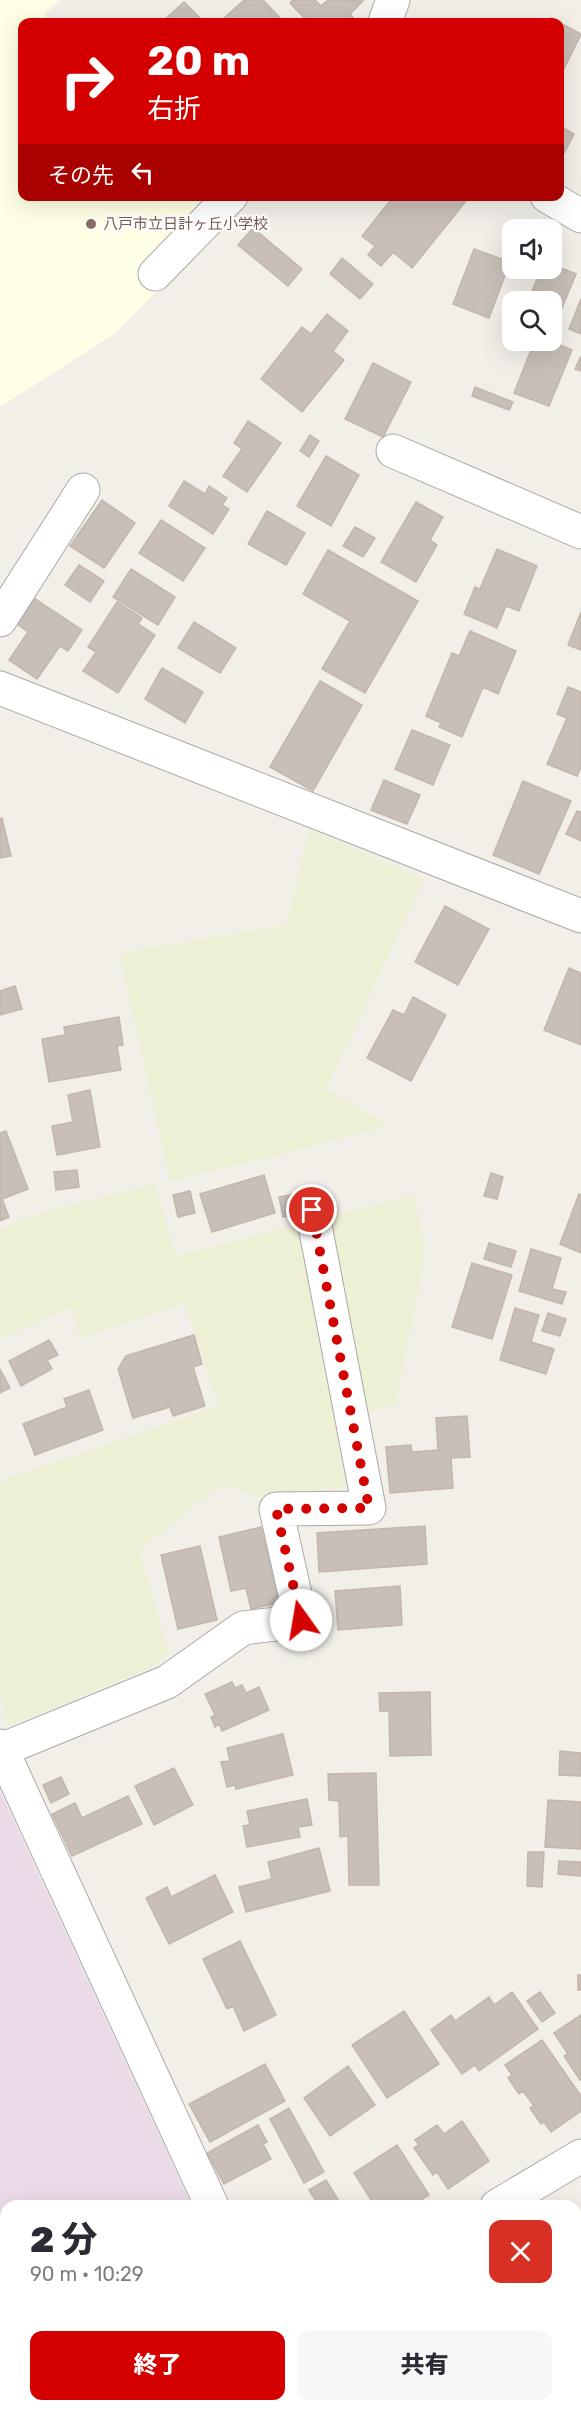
<!DOCTYPE html>
<html lang="ja">
<head>
<meta charset="utf-8">
<style>
	:root { --surface:#fff; --page:#f7f7f7; --text:#2b2b33; --muted:#7c7c81; --accent:#d40000 }
	body { margin:0; font-family:Rubik,"Noto Sans JP",sans-serif; background:var(--page); color:var(--text); height:100vh; display:flex; flex-direction:column; font-size:22px; white-space:nowrap }
	* { box-sizing:border-box; margin:0 }
	p { font-size:20px; color:var(--muted) }
	.icon { flex:none; width:33px; height:33px; fill:none; stroke:currentColor; stroke-width:2; stroke-linecap:round; stroke-linejoin:round }
	.map { position:relative; flex:1; overflow:hidden }
	.details { position:absolute; left:0px; top:2200px; width:582px; height:212px; display:flex; flex-direction:column; background:var(--surface); border-radius:18px 18px 0 0; box-shadow:0 6px 24px #0002 }
	.details>* { flex:none }
	.top-card { position:absolute; left:18px; top:18px; width:546px; height:183px; border-radius:12px; box-shadow:0 6px 24px #0002; background:#d40000; color:#fff; overflow:hidden }
	.fabs { position:absolute; left:502px; top:219px; display:grid; gap:12px }
	.fabs a { display:grid; place-items:center; width:60px; height:60px; border-radius:12px; background:var(--surface); box-shadow:0 6px 24px #0002; font-size:30px }
	.pin { position:absolute; display:grid; place-items:center; width:51px; height:51px; color:#fff; margin:-26px; border:3px solid #fff; border-radius:50%; box-shadow:0 2px 6px #0007 }
	.me { position:absolute; width:66px; margin:-33px; rotate:347deg; stroke-linejoin:round; filter:drop-shadow(0 0 4px #0008) }
	.turn { display:flex; align-items:center; gap:21px; height:126px; padding:0 30px; font-size:27px }
	.turn .icon { width:78px; height:78px; stroke-width:2.5 }
	.turn b { display:block; font-size:42px; line-height:51px }
	.then { display:flex; align-items:center; height:57px; padding:0 30px; background:#0003; gap:12px; font-size:22px }
	.round { display:grid; place-items:center; flex:none; width:63px; height:63px; border-radius:12px; background:var(--page) }
	.summary { display:flex; align-items:center; justify-content:space-between; height:102px; padding:0 30px }
	h1 { font-size:36px; font-weight:800; line-height:45px }
	.cta { display:flex; gap:12px; margin-top:auto; padding:12px 30px }
	.cta a { flex:1; height:69px; border-radius:12px; background:var(--accent); color:#fff; font-size:24px; font-weight:800; line-height:69px; text-align:center }
	.cta a+a { background:var(--page); color:var(--text) }
	.map>svg:first-child { display:block }
	.industrial { fill:#ebdbe8 }
	.education { fill:#ffffe5 }
	.farmland { fill:#eef0d5 }
	.building { fill:#c7bfb8; stroke:#c4b6ab; stroke-width:1.5 }
	.lines { fill:none; stroke-linecap:round; stroke-linejoin:round }
	.minor-casing { stroke:#a9a9a9; stroke-width:35 }
	.minor { stroke:#fff; stroke-width:33 }
	.route { stroke:#d40000; stroke-width:10; stroke-dasharray:0 18 }
	.education-dot { fill:#8d6e63; stroke:#fff; stroke-width:2 }
	.labels { text-anchor:middle; stroke-width:4.5; stroke-linejoin:round; paint-order:stroke }
	.education-label { font-size:15px; fill:#785e54; stroke:#fff; text-anchor:start }
</style>
</head>
<body>
<div class="map">
<svg width="581" height="2411" viewBox="0 0 581 2411">
	<rect width="100%" height="100%" fill="#f2efe9"/>
	<!-- industrial -->
	<path class="industrial" d="M0 1791 192 2206H6V2332L0 2329Z"/>
	<!-- education -->
	<path class="education" d="M0 0H59L44 15 51 22H22V196L206 197 157 251 177 270 116 333 0 407Z"/>
	<!-- farmland -->
	<path class="farmland" d="M309 829 424 879 326 1089 389 1125 290 1152 170 1181 119 953 287 925Z
		M155 1184 176 1256 414 1195 426 1250 395 1405 334 1420 346 1486 258 1497 222 1484 139 1550 169 1653 150 1668 9 1726 0 1691V1481L219 1406 185 1303 80 1338 71 1307 0 1339V1229L50 1210Z"/>
	<!-- building -->
	<path class="building" d="M244 0H263L284 22H224L222 20Z
		M293 0H315L321 6 328 0 363 1 350 14 357 22H308L290 3Z
		M184 2 204 22H162Z
		M551 18 581 34 560 77V22H549Z
		M560 126 574 134 560 161Z
		M394 196H470L412 268 393 252 381 266 368 255 375 246 362 236Z
		M253 228 302 269 288 286 238 245Z
		M474 249 510 262 489 318 453 304Z
		M342 258 373 284 360 299 330 274Z
		M552 264 576 274 555 325 552 324V302H528L541 268H552Z
		M581 299V334L569 329Z
		M327 314 348 331 333 351 344 360 302 412 261 379 302 327 311 334Z
		M535 340H548L572 350 549 406 514 393Z
		M581 356V371L575 369Z
		M373 363 411 382 383 437 345 419Z
		M475 387 513 402 509 410 472 396Z
		M248 421 281 443 247 492 223 476 242 449 234 443Z
		M310 435 319 441 309 457 300 451Z
		M326 456 359 475 331 526 297 506Z
		M184 481 205 494 209 486 227 498 222 505 229 509 213 534 169 506Z
		M102 500 135 523 104 568 70 546Z
		M416 502 443 517 430 540 437 545 416 582 381 562Z
		M267 511 305 533 286 565 248 544Z
		M161 520 205 548 183 581 139 553Z
		M355 527 375 538 363 557 343 546Z
		M497 549 537 566 519 611 506 606 497 628 464 614 475 587 480 589Z
		M328 550 418 601 365 693 322 669 350 621 303 594Z
		M79 565 104 581 90 602 65 585Z
		M131 569 175 597 158 625 113 597Z
		M34 598 82 630 68 651 60 646 37 679 9 660 28 632 17 624Z
		M117 602 142 618 138 624 155 635 118 693 83 671 96 652 88 647Z
		M581 612V650L568 645Z
		M194 622 236 648 220 673 178 648Z
		M470 631 516 651 498 694 483 687 462 737 439 727 441 723 426 716 452 653 459 656Z
		M162 668 203 692 185 723 145 699Z
		M320 681 362 705 313 791 270 767Z
		M568 687 581 692V767L577 776 547 764 567 718 557 714Z
		M412 730 450 745 433 785 395 769Z
		M384 780 420 795 407 824 371 810Z
		M523 781 571 801 539 874 493 855Z
		M577 811 581 812V841L566 834Z
		M2 818 11 856 0 858V819Z
		M445 906 489 929 458 985 415 962Z
		M569 968 581 973V1045L544 1030Z
		M15 986 22 1009 0 1015V991Z
		M413 997 446 1015 411 1081 367 1058 393 1010 404 1015Z
		M119 1017 123 1045 117 1046 121 1070 49 1082 42 1039 65 1035 64 1027Z
		M90 1090 100 1147 57 1155 52 1126 73 1122 68 1095Z
		M6 1131 28 1189 2 1199 9 1217 0 1221V1133Z
		M77 1170 79 1187 56 1190 54 1172Z
		M491 1173 503 1177 497 1199 484 1196Z
		M264 1175 275 1213 212 1232 200 1194Z
		M190 1191 195 1213 178 1217 173 1195Z
		M295 1194 298 1215 283 1217 279 1197Z
		M579 1194 581 1195V1253L560 1244Z
		M489 1243 516 1251 511 1267 484 1259Z
		M531 1249 561 1258 552 1289 566 1292 562 1304 519 1291Z
		M472 1263 512 1275 492 1339 452 1327Z
		M515 1308 539 1315 531 1342 554 1349 546 1374 500 1360Z
		M548 1313 566 1319 560 1336 542 1331Z
		M194 1335 202 1364 193 1367 205 1406 173 1416 170 1407 133 1418 118 1369 126 1356Z
		M49 1340 58 1355 47 1360 52 1369 21 1386 9 1361Z
		M0 1369 10 1388 0 1393Z
		M89 1390 103 1430 35 1455 23 1424 67 1407 64 1399Z
		M467 1416 470 1457 451 1458 453 1488 390 1493 386 1447 411 1445 412 1452 438 1450 436 1418Z
		M425 1526 427 1564 319 1572 317 1533Z
		M261 1527 279 1603 251 1609 246 1588 231 1591 219 1537Z
		M200 1546 217 1620 178 1629 161 1555Z
		M400 1586 402 1625 338 1630 335 1591Z
		M232 1682 235 1688 242 1685 246 1693 259 1687 269 1710 222 1731 219 1724 215 1727 211 1717 215 1715 205 1694Z
		M430 1692 431 1755 390 1756 389 1711H380L379 1693Z
		M283 1734 293 1775 236 1789 235 1785 227 1787 221 1762 230 1761 227 1748Z
		M560 1751 581 1753V1776L559 1775Z
		M174 1768 193 1805 154 1825 135 1786Z
		M376 1773 379 1885H349L348 1836 340 1837 339 1801 329 1800 328 1774Z
		M61 1777 69 1794 51 1803 43 1785Z
		M128 1796 142 1824 72 1856 52 1814 75 1803 82 1818Z
		M307 1799 312 1825 298 1827 300 1837 247 1847 243 1826 250 1825 247 1811Z
		M548 1800 581 1802V1849L545 1847Z
		M319 1848 330 1891 246 1912 239 1887 272 1879 268 1862Z
		M528 1852H544L542 1887 527 1886Z
		M559 1861 581 1862V1876L558 1874Z
		M215 1875 233 1912 169 1944 146 1898 167 1887 171 1897Z
		M240 1941 276 2015 244 2031 233 2006 227 2009 203 1959Z
		M578 1975H581V1990H578Z
		M512 1992 538 2029 479 2071 475 2065 462 2074 431 2030 451 2015 455 2021 489 1997 494 2005Z
		M540 1992 555 2013 542 2022 527 2001Z
		M404 2011 439 2064 387 2098 352 2045Z
		M581 2015V2080H580L564 2056 568 2054 554 2033Z
		M542 2040 581 2096V2111L551 2132 544 2122 541 2124 530 2108 534 2106 523 2091 519 2094 508 2078 512 2075 505 2065Z
		M265 2064 285 2101 210 2142 189 2104Z
		M348 2066 375 2105 330 2136 304 2098Z
		M289 2108 324 2172 304 2183 270 2119Z
		M462 2121 489 2161 448 2189 437 2172 433 2175 414 2148 419 2145 415 2140 437 2125 444 2134Z
		M258 2125 267 2142 263 2144 271 2159 224 2184 207 2153Z
		M397 2145 429 2195 411 2206H375L354 2173Z
		M326 2180 342 2206H319L309 2190Z
		M367 2406H414L422 2411H363Z"/>
	<g class="lines">
		<defs>
			<path id="minor" d="M385 22 393 0
				M547 196 581 216
				M155 274 231 196
				M393 451 581 532
				M0 620 83 490
				M0 688 581 916
				M0 1746 212 2206
				M1 1750 167 1682 243 1628 301 1621 276 1509 369 1508 312 1210
				M497 2206 581 2156
				M576 2324 581 2316
				M0 2374 6 2378
				M48 2406 56 2411
				M154 2411 163 2406
				M520 2411 524 2406"/>
		</defs>
		<!-- minor casing -->
		<use href="#minor" class="minor-casing"/>
		<!-- minor -->
		<use href="#minor" class="minor"/>
	</g>
	<g class="lines">
		<!-- route -->
		<path class="route" d="M301 1620 276 1509 369 1508 312 1210"/>
	</g>
	<!-- markers -->
	<circle class="education-dot" cx="91" cy="224" r="6"/>
	<g class="labels">
		<!-- education labels -->
		<g class="education-label">
			<text x="103" y="229">八戸市立日計ヶ丘小学校</text>
		</g>
	</g>
</svg>
<div class="fabs">
<a><svg class="icon" aria-label="sound" viewBox="0 0 24 24"><path d="M4 9h4l5-4v14l-5-4H4zM17 9q2 3 0 6"/></svg></a>
<a><svg class="icon" aria-label="search" viewBox="0 0 24 24"><circle cx="10" cy="10" r="6"/><path d="M15 15l6 6"/></svg></a>
</div>
<div class="pin" style="left:312px;top:1210px;background:#d93025"><svg class="icon" aria-label="arrive" viewBox="0 0 24 24"><path d="M6 21V4h12l-3 4 3 4H6"/></svg></div>
<svg class="me" style="left:301px;top:1620px" viewBox="-20 -20 40 40"><circle r="19" fill="#fff"/><path d="M0-13L10 11 0 6-10 11z" fill="#d40000"/></svg>
<div class="top-card">
<div class="turn"><svg class="icon" aria-label="right" viewBox="0 0 24 24"><path d="M7 20v-9h11M14 6l5 5-5 5"/></svg><div><b>20 m</b>右折</div></div>
<div class="then">その先<svg class="icon" aria-label="left" viewBox="0 0 24 24"><path d="M17 20v-9H6M10 6l-5 5 5 5"/></svg></div>
</div>
<section class="details">
<div class="summary"><div><h1>2 分</h1><p>90 m · 10:29</p></div><a class="round" style="background:#d93025;color:#fff"><svg class="icon" aria-label="close" viewBox="0 0 24 24"><path d="M6 6l12 12M18 6L6 18"/></svg></a></div>
<div class="cta"><a>終了</a><a>共有</a></div>
</section>
</div>
</body>
</html>
